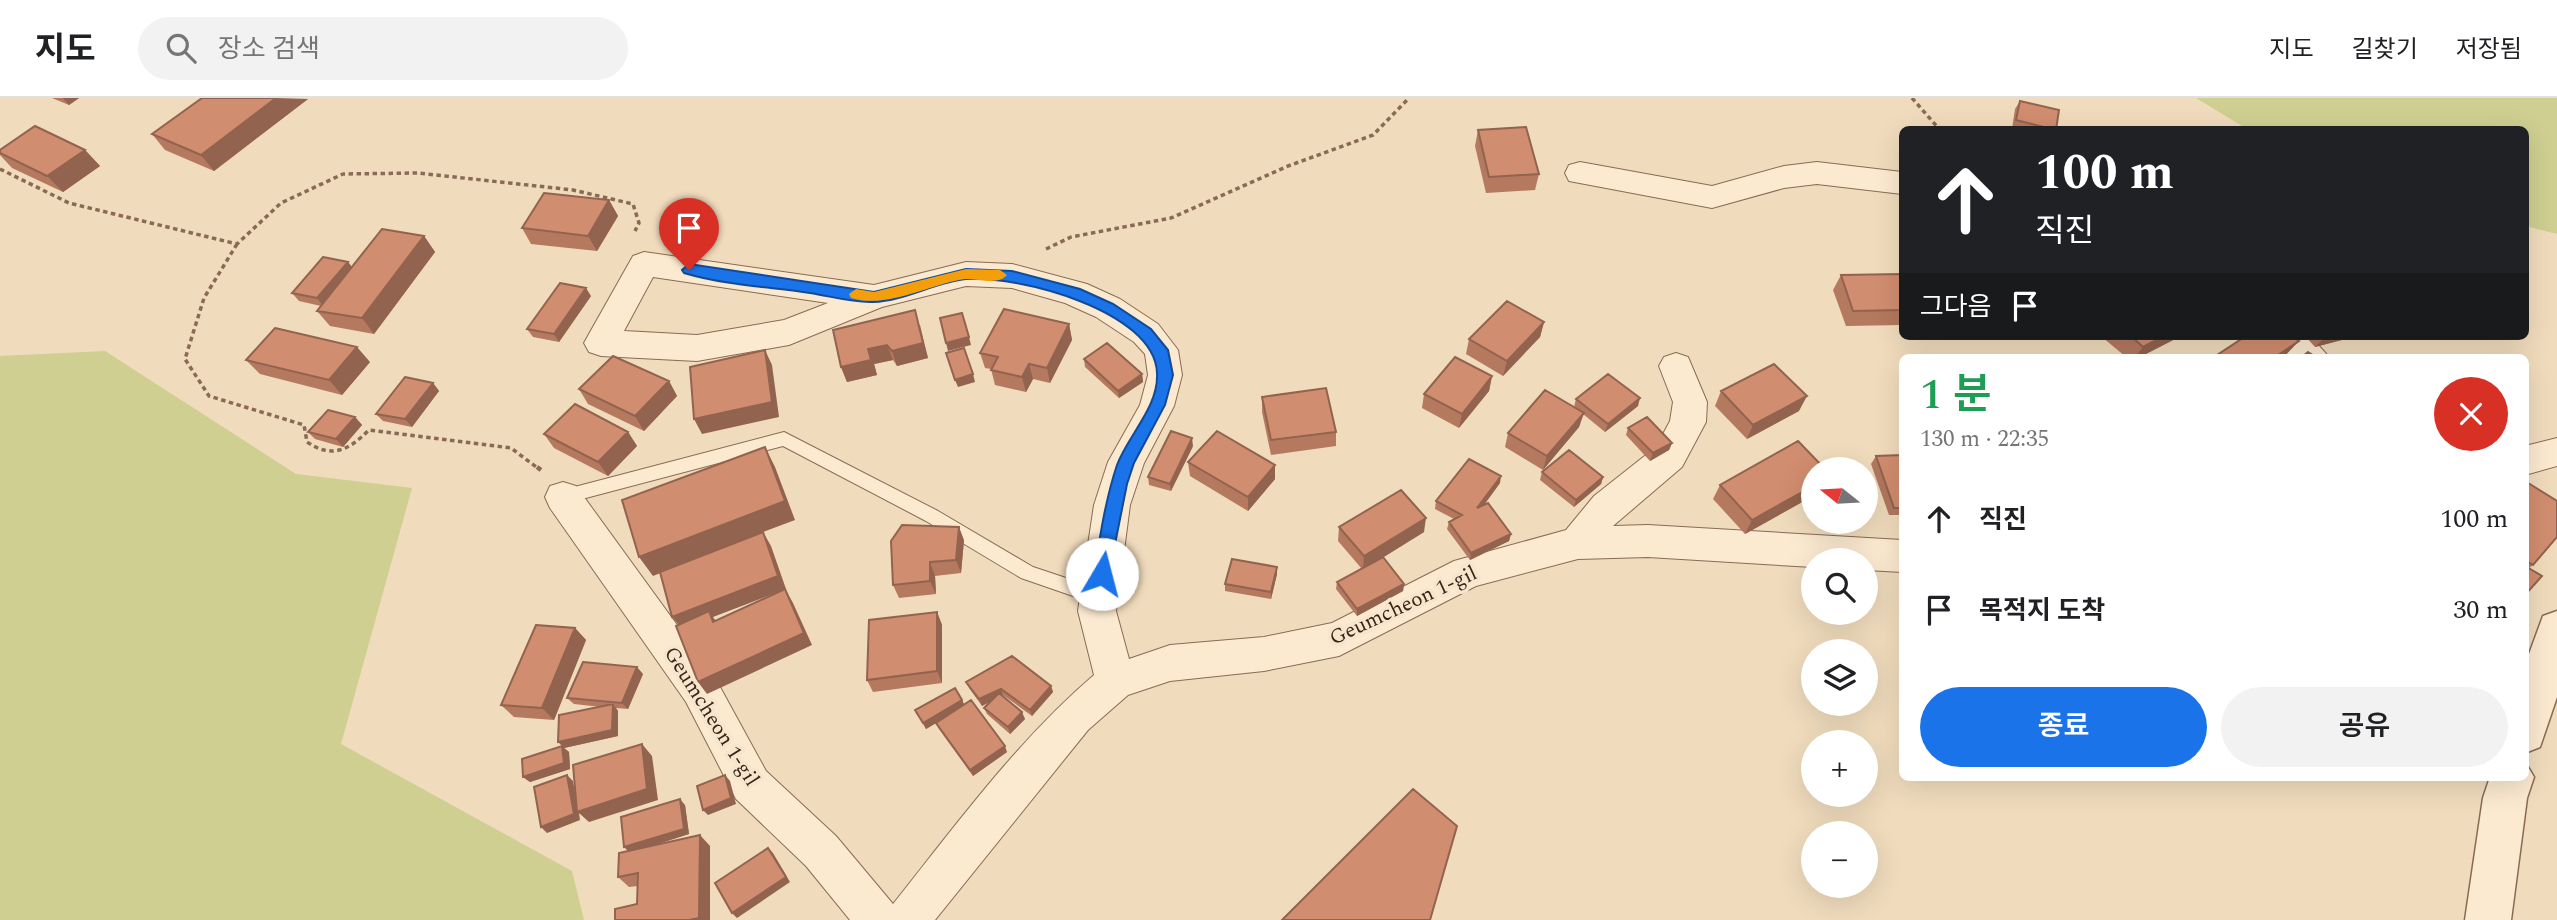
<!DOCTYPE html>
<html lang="ko">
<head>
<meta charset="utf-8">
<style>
	:root { --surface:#fff; --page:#f2f2f2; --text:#202124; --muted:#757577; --line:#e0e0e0; --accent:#1a73e8 }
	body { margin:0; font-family:Spectral,"Noto Sans KR",serif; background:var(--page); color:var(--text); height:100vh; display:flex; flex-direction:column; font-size:26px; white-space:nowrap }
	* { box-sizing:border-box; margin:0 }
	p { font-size:23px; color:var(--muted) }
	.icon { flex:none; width:38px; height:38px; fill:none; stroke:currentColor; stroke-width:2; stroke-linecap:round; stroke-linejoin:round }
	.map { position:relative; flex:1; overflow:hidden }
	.drawer { position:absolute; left:1899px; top:256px; width:630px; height:427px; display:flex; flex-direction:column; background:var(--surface); border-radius:10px; box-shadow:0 7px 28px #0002 }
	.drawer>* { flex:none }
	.guide { position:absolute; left:1899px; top:28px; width:630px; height:214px; border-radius:10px; box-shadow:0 7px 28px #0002; background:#202124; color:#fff; overflow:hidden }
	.needle { width:46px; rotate:288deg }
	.tools { position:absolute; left:1801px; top:359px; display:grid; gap:14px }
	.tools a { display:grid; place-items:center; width:77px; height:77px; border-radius:50%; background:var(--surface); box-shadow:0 7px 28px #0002; font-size:35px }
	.pin { position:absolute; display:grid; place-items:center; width:60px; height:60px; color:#fff; margin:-72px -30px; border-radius:50% 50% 50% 0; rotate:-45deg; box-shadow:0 0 7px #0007 }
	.pin .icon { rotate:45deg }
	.me { position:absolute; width:77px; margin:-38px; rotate:8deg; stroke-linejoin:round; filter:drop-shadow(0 0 5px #0008) }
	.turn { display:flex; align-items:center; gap:24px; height:147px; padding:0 21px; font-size:32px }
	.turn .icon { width:91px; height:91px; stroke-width:2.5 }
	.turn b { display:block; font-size:49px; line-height:60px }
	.then { display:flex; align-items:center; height:66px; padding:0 21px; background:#0003; gap:14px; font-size:26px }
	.round { display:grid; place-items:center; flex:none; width:74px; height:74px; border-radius:37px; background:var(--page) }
	.head { display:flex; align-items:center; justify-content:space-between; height:119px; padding:0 21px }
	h1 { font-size:42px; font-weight:600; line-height:52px; color:#1e9e55 }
	.action { display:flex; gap:14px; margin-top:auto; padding:14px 21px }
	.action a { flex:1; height:80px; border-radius:42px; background:var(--accent); color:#fff; font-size:28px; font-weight:600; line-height:80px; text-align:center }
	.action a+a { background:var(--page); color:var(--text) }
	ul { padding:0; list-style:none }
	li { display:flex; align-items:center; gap:21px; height:91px; padding:0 21px }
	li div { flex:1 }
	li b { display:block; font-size:26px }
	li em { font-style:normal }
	header { display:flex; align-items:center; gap:42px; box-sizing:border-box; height:98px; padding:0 35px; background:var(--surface); border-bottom:2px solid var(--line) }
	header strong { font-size:33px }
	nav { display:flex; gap:38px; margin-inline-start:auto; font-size:24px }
	.search { width:490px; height:63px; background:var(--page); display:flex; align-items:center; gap:18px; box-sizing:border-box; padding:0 24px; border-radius:38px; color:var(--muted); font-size:26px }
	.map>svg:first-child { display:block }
	.green { fill:#cecf90 }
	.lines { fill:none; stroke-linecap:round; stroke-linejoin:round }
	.service-casing { stroke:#896b55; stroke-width:2 }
	.minor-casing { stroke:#896b55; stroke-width:2 }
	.tertiary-casing { stroke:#896b55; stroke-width:3 }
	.path-far1 { stroke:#896b55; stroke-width:3.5; stroke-dasharray:4.5 3.5; stroke-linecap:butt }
	.path { stroke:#896b55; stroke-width:4.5; stroke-dasharray:6 3.5; stroke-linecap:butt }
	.service { fill:#fbe9d0; fill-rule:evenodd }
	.minor { fill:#fbe9d0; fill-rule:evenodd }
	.tertiary { fill:#fbe9d0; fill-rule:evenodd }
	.wall { fill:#b4795f }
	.shaded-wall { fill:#92634e }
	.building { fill:#d18d6f; stroke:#92634e; stroke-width:2 }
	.route { fill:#1a73e8; stroke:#114b97; stroke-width:2 }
	.slow { fill:#f59e0b }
	.labels { text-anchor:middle; stroke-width:7; stroke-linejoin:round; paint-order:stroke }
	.street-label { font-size:21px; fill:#37251b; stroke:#f7e6cc }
</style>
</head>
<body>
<header>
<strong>지도</strong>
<div class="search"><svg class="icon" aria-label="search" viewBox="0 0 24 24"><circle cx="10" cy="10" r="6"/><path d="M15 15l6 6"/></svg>장소 검색</div>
<nav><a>지도</a><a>길찾기</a><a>저장됨</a></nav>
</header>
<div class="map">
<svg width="2557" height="822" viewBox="0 0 2557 822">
	<rect width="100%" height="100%" fill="#f0dbbc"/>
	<!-- green -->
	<path class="green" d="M2196 0H2557V136L2525 128V32L2247 31Z
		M105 253 296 376 412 390 341 646 572 773 584 822H0V258Z"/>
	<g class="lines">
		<defs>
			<path id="service" d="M784 334 938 413 1033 469 1105 493 1108 499 1105 505 1099 507 1021 480 926 423 783 348 563 406 557 404 554 399 557 394 563 392Z"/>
			<path id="minor" d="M1580 64 1712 88 1784 68 1817 64 1902 74V96L1817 86 1784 90 1712 110 1569 83 1565 75 1569 67Z
				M644 154 874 187 966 164 1012 166 1087 186 1120 201 1158 226 1178 252 1182 277 1174 308 1144 365 1130 407 1116 513 1129 561 1170 547 1264 539 1332 525 1454 463 1566 432 1594 398 1656 349 1670 323 1673 304 1659 268 1664 259 1676 255 1688 259 1707 304 1706 324 1682 369 1613 428 1648 427 1902 442V474L1866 472V462H1813V469L1648 459 1578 461 1476 488 1339 558 1264 573 1170 583 1128 597 1088 632 935 822H850L806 768 736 701 686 604 550 410 545 399 550 388 563 384 576 388 714 578 766 673 836 738 893 806C956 727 1017 643 1094 577L1078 513 1094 407 1108 364 1140 307 1148 277 1145 256 1134 244 1096 219 1065 205 1012 190 966 188 882 209 789 247 697 263 601 258 589 254 584 245 589 236 633 158ZM653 179 828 205 784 222 697 237 624 233Z
				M2271 238H2310L2329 259H2290Z
				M2557 340V368L2525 377V348Z"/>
			<path id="tertiary" d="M2557 513V599L2540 649 2525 655V567L2543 518Z
				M2525 664 2534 679 2527 700 2511 822H2465L2483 700 2490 679H2525Z"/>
		</defs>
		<!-- service casing -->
		<use href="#service" class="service-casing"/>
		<!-- minor casing -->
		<use href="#minor" class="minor-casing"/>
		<!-- tertiary casing -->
		<use href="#tertiary" class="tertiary-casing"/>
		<!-- path-far1 -->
		<path class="path-far1" d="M1912 0 1940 32
			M0 71 69 105 237 146 281 105 343 76 418 75 573 92 633 106 639 125 635 133
			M237 146 204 200 185 261 209 298 304 327 307 344C332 361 349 352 369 332L511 350 539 371
			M1046 151 1071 139 1171 120 1288 68 1373 37 1409 0"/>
		<!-- path -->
		<path class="path" d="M537 369 541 372"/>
		<!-- service -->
		<use href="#service" class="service"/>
		<!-- minor -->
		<use href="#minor" class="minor"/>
		<!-- tertiary -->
		<use href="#tertiary" class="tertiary"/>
	</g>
	<!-- wall -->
	<path class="wall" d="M52 0H79L69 7Z
		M308 1 214 73 165 52 152 36Z
		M2020 3 2056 32 2012 31 2015 11Z
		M1478 32 1539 76 1535 92 1486 95 1475 48Z
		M0 52H85L100 68 63 94 12 70 0 57Z
		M609 102 618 118 597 153 531 146 522 130Z
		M424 138 435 154 374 236 330 228 317 213 321 208 299 203 292 195 348 164 352 169Z
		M1902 176V227L1846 228 1833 192 1841 177Z
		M591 198 559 244 533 239 527 231Z
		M1544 224 1540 239 1503 278 1466 256 1469 241Z
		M1069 226 1072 242 1050 285 1033 281 1026 294 995 287 991 271 985 270 980 255Z
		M920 227 928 260 897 268 893 262 874 266 877 277 847 284 841 269Z
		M2103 238H2181L2140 259H2126L2102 239Z
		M2305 238H2357L2315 249Z
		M1084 261 1142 276 1143 284 1119 300 1085 269Z
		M246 262 370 264 342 297 260 276Z
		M1492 278 1489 293 1459 330 1422 310 1424 296Z
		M669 283 677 298 644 333 588 306 579 291Z
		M433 285 439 293 412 329 383 323 376 316Z
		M1721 293 1799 313 1747 341 1715 308Z
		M1262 299 1336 334V348L1271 357 1262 314Z
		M1576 301 1638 308 1605 334 1583 316 1579 329 1543 372 1505 349 1508 335 1574 309Z
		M355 319 362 327 343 349 315 341 308 334Z
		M1628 330 1672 345 1669 352 1650 363 1626 337Z
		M628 334 637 348 608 378 554 350 544 336Z
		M1193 348 1171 393 1149 387 1148 379Z
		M1902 357V417H1889L1871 366 1876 358Z
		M1188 364 1275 367V381L1248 413 1190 378Z
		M1813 371V398L1745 436 1713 401 1720 387Z
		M1542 374 1603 379 1601 386 1574 409 1540 382Z
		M2525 383 2533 467 2529 470 2525 497Z
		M1500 385 1483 408 1511 436 1509 443 1470 462 1447 431 1449 424 1454 421 1435 411 1436 403Z
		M1339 429 1424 434 1380 461 1404 486 1403 493 1357 518 1336 491 1337 484 1362 471 1338 443Z
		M964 442 961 475 935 478 936 496 899 500 893 487Z
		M1277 469V476L1271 501 1225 493V486Z
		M937 514 942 527V585L873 594 867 582Z
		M575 530 586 542 554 622 514 619 501 607Z
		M643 576 628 611 616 610 618 613V638L564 650 569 654 570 671 530 684 523 679 562 648 601 609 574 606 567 600Z
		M966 584 1051 588 1053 594 1032 618 1003 597 1002 598 1025 621 1010 636 987 616 984 610 991 603 982 608 969 590Z
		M962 602 964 607 1007 654 973 678 939 631 936 625 926 631 915 612Z
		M685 707 689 736 657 746 710 748V822H615L637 806 638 788 629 789 618 779 628 753Z"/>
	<!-- shaded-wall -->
	<path class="shaded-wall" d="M63 0H79L69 7Z
		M276 0 308 1 214 73 201 57Z
		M85 52 100 68 63 94 47 78Z
		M609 102 618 118 597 153 588 138Z
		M424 138 435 154 374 236 362 220Z
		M348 164 354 172 323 208 317 200Z
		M586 190 591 198 559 244 554 236Z
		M915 212 928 260 897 268 892 253Z
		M965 223 971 247 948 253 946 245Z
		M1544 224 1540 239 1503 278 1507 263Z
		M1069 226 1072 242 1050 285 1047 270Z
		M2164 238H2181L2140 259H2135L2143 249Z
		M2326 238H2357L2315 249Z
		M2299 243 2284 259H2275Z
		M887 247 893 262 874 266 877 277 847 284 841 269 868 251Z
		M357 249 370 264 342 297 329 282Z
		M765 252 772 267 779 319 702 336 694 321Z
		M1029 266 1033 281 1026 294 1022 279Z
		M973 276 975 284 958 289 955 282Z
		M1142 276 1143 284 1119 300 1118 293Z
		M1492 278 1489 293 1459 330 1462 316Z
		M669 283 677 298 644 333 635 318Z
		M433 285 439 293 412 329 405 321Z
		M1807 298 1799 313 1747 341 1753 327Z
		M1640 300 1638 308 1605 334 1608 326Z
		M1584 315 1579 329 1543 372 1547 358Z
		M355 319 362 327 343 349 336 341Z
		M628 334 637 348 608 378 598 364Z
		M1192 340 1193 348 1171 393 1170 386Z
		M1672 345 1669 352 1650 363 1653 355Z
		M765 349 775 369 795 422 763 434 771 448 786 491 713 519 718 526 682 531 672 519 763 434 653 478 639 459Z
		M1275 367V381L1248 413V399Z
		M1501 378 1500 385 1476 418 1477 410Z
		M1603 379 1601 386 1574 409 1576 402Z
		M1813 388V398L1745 436 1752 422Z
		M1426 420 1424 434 1363 472 1364 458Z
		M959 429 964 442 961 475 956 462Z
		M1511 436 1509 443 1470 462 1471 455Z
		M930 464 935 478 936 496 930 483Z
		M1277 469V476L1271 501V494Z
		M1404 486 1403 493 1357 518V511Z
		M785 491 793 505 812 547 707 596 698 584Z
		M937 514 942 527V585L937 573Z
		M575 530 586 542 554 622 542 610Z
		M637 569 643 576 628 611 622 605Z
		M1051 588 1053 594 1032 618 1030 612Z
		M1001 591 1003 597 982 608 979 601Z
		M962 602 965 608 926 631 923 625Z
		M613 606 618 613V638L564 650 569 654 570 671 530 684 523 679 562 648 558 644Z
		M1022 614 1025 621 1010 636 1008 629Z
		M642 646 652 658 658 702 589 724 579 715 580 722 547 735 541 729 567 677 573 683 578 713Z
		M1005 648 1007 654 973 678 970 672Z
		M725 677 730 683 736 706 708 717 703 712Z
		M680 701 685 707 689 736 630 755 624 749Z
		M700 737 710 748V822H689Z
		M768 750 773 755 790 784 737 820 732 815Z"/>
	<!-- building -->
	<path class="building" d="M202 0H276L201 57 152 36Z
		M2020 3 2059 12 2056 32 2016 22Z
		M35 28 85 52 47 78 0 55V52Z
		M1526 29 1539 76 1489 79 1478 32Z
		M544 95 609 102 588 138 522 130Z
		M382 131 424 138 362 220 317 213Z
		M323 159 348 164 317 200 292 195Z
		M1902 176V212L1853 213 1841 177Z
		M560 185 586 190 554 236 527 231Z
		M1507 203 1544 224 1507 263 1469 241Z
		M1004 211 1069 226 1047 270 1029 266 1022 279 991 272 998 259 980 255Z
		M915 212 923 245 892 253 887 247 868 251 871 262 841 269 833 232Z
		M962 215 969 239 946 245 940 220Z
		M275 230 357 249 329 282 246 262Z
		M2131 238H2164L2143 249Z
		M2246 238H2291L2299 243 2275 259H2214Z
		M1107 245 1142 276 1118 293 1084 261Z
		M964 250 973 276 955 282 946 255Z
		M765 252 772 304 694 321 690 269Z
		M2308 254 2316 259H2302Z
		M613 258 669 283 635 318 579 291Z
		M1455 259 1492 278 1462 316 1424 296Z
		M1774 266 1807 298 1753 327 1721 293Z
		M1608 276 1640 300 1608 326 1576 301Z
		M405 279 433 285 405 321 376 316Z
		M1326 290 1336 334 1271 342 1262 299Z
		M1545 292 1584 315 1547 358 1508 335Z
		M575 306 628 334 598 364 544 336Z
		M328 312 355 319 336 341 308 334Z
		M1647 319 1672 345 1653 355 1628 330Z
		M1171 333 1192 340 1170 386 1148 379Z
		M1217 333 1275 367 1248 399 1188 364Z
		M1798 343 1825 371H1813V388L1752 422 1720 387Z
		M765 349 785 403 639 459 622 402Z
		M1569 352 1603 379 1576 402 1542 374Z
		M1902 357V410H1894L1876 358Z
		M1469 361 1501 378 1477 410 1488 405 1511 436 1471 455 1449 424 1462 417 1436 403Z
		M2525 383 2557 403V439L2533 467 2525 462Z
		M1401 392 1426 420 1364 458 1339 429Z
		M902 427 959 429 956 462 930 464V483L893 487 891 443Z
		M763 434 778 478 672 519 660 474Z
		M1383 459 1404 486 1357 511 1337 484Z
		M1232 461 1277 469 1271 494 1225 486Z
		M2525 468 2542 478 2525 497Z
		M785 491 804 535 698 584 676 528 709 513 713 524Z
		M937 514V573L867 582 869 522Z
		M536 527 575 530 542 610 501 607Z
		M1012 558 1051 588 1030 612 1001 591 979 601 966 584Z
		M583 564 637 569 622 605 567 600Z
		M955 590 962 602 923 625 915 612Z
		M999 595 1022 614 1008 629 984 610Z
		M971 602 1005 648 970 672 936 625Z
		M613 606 612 632 558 644 559 617Z
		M642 646 647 691 577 714 573 667Z
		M562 648 564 665 523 679 522 661Z
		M567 677 574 716 541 729 534 689Z
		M725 677 731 700 703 712 697 688Z
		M1413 691 1457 728 1430 822H1282Z
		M680 701 684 731 624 749 621 719Z
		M700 737 699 820 689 822H615V811L637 806 638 775 618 779 619 755Z
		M768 750 786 779 732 815 715 785Z"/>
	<!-- route -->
	<path class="route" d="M689 166 874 194 966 171 1012 173 1080 191 1113 206 1151 231 1168 252 1173 277 1165 307 1134 365 1127 386 1108 481 1102 483 1094 476C1100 439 1105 403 1117 367 1128 337 1159 309 1157 275 1155 213 1018 177 966 181 935 184 905 203 873 204 853 205 830 198 810 195 769 189 724 187 684 175L682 172Z"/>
	<!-- slow -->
	<path class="slow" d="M966 171 1000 172 1007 177C998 188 977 180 965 181 927 187 888 211 851 200L849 196 856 191 874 194Z"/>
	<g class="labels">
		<!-- street labels -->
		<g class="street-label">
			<text transform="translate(1403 507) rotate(-25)" y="7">Geumcheon 1-gil</text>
			<text transform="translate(712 618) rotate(58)" y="7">Geumcheon 1-gil</text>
		</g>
	</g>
</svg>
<div class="tools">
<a><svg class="needle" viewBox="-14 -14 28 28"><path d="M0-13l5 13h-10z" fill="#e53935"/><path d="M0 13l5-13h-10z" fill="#757577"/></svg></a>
<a><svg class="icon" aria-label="search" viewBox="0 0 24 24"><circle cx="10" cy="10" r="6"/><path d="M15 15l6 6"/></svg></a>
<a><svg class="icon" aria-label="layers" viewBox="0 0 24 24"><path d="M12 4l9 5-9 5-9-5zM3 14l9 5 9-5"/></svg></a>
<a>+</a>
<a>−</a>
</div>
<div class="pin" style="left:689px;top:172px;background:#d93025"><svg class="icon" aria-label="arrive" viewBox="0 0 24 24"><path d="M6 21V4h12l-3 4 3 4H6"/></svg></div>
<svg class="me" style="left:1102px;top:476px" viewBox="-20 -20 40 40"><circle r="19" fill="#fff"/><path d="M0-13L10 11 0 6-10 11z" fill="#1a73e8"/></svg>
<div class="guide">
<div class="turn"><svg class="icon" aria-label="ahead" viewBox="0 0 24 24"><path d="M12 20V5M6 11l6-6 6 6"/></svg><div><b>100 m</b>직진</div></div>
<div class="then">그다음<svg class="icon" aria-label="arrive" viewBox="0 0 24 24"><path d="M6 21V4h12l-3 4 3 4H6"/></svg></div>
</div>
<section class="drawer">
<div class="head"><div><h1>1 분</h1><p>130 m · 22:35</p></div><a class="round" style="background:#d93025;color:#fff"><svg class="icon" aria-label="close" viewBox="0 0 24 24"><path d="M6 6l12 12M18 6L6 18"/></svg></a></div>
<ul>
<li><svg class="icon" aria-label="ahead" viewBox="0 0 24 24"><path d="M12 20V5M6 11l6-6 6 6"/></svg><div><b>직진</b></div><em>100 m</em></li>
<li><svg class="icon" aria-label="arrive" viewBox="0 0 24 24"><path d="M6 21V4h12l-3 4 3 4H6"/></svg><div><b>목적지 도착</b></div><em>30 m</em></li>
</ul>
<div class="action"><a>종료</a><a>공유</a></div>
</section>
</div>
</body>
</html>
